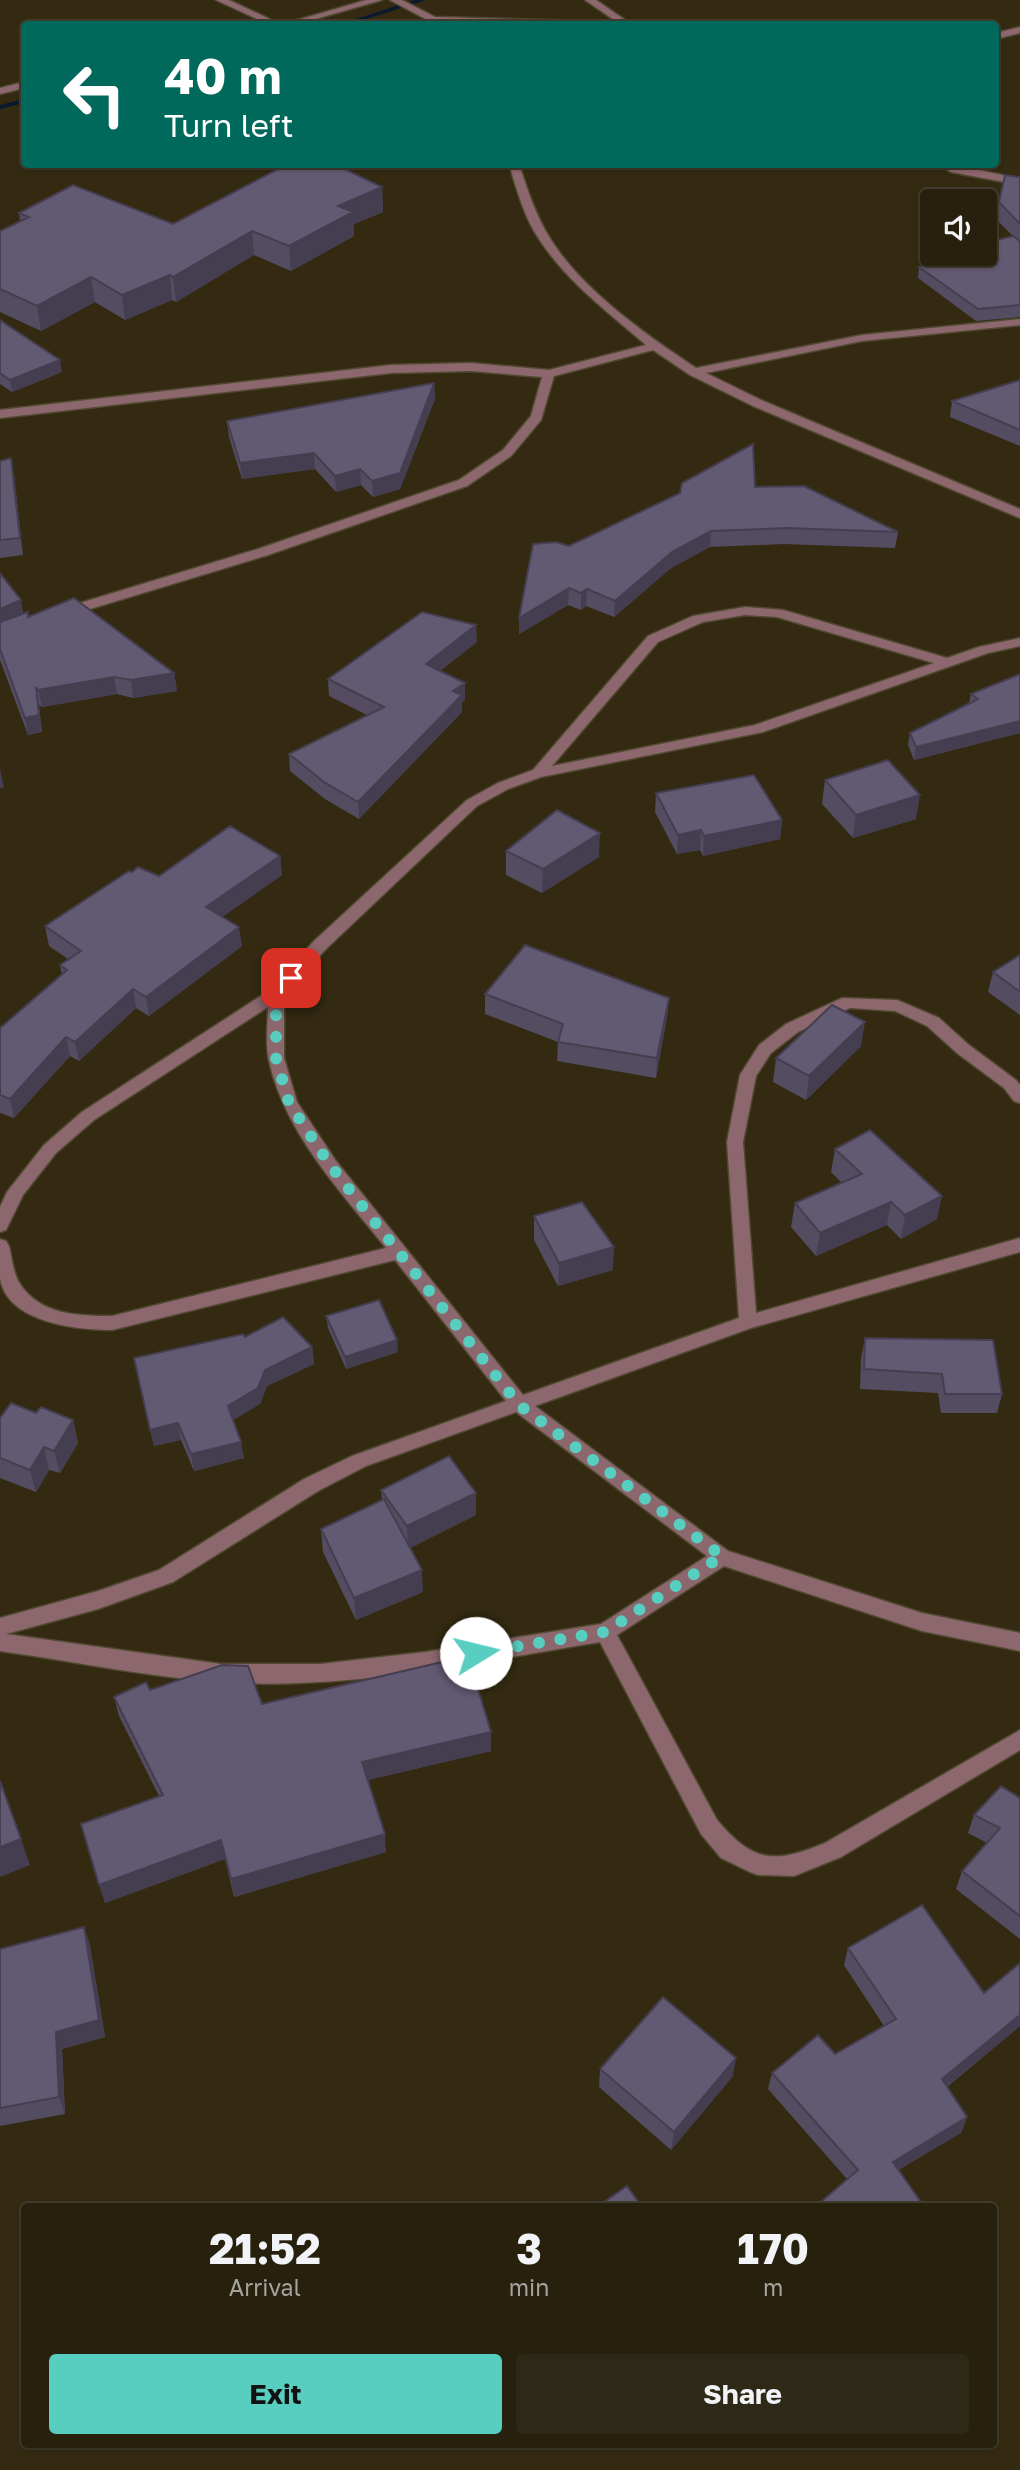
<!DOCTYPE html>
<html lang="en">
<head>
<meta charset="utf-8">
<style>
	:root { --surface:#26200d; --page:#2e2816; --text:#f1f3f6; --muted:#a4a39d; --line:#423e2e; --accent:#58cec0 }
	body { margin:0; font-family:"Golos Text",sans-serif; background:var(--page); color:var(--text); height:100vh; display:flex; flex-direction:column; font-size:26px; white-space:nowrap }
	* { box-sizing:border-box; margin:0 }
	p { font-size:23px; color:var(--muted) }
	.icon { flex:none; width:38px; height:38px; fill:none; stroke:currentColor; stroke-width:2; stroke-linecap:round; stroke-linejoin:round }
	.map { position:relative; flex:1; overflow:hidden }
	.side { position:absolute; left:21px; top:2203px; width:976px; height:245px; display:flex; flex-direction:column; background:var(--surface); border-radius:7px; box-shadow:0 2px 5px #0004,0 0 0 2px var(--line) }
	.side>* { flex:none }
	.guide { position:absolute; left:21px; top:21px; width:978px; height:147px; border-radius:7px; box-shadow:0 2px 5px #0004,0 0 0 2px var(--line); background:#00695c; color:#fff; overflow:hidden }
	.tools { position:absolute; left:920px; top:189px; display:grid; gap:14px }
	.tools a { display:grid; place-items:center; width:77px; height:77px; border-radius:7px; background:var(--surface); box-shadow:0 2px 5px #0004,0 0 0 2px var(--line); font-size:35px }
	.pin { position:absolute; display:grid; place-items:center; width:60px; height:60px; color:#fff; margin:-30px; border-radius:14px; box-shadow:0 4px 10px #0006 }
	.me { position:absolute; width:77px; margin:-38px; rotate:81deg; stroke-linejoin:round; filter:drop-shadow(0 0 5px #0008) }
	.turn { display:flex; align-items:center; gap:24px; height:147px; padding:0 28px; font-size:32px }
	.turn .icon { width:91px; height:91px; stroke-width:2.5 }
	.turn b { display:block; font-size:49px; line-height:60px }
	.eta { display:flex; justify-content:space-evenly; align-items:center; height:119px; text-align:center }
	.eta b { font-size:42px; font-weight:700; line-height:49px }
	.action { display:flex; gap:14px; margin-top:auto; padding:14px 28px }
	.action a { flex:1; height:80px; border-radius:7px; background:var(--accent); color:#111; font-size:28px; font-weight:700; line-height:80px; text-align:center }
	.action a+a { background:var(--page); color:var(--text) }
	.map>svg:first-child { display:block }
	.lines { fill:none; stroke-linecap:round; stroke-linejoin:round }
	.stream { fill:#091a2e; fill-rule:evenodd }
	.minor-casing { stroke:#504830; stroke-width:3 }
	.minor { fill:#8c676d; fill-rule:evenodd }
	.wall { fill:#544d62 }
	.shaded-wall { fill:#453e50 }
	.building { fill:#625972; stroke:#453e50; stroke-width:2 }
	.route { stroke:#58cec0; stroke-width:12; stroke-dasharray:0 21.6 }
</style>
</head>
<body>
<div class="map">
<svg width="1020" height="2470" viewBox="0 0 1020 2470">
	<rect width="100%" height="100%" fill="#332a11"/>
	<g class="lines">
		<!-- stream -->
		<path class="stream" d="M414 0H426L351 24H341Z
			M24 99V103L0 109V105Z"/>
		<defs>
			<path id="minor" d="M216 0H229L280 24H268Z
				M366 0H382L298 24H284Z
				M390 0H402L435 17 586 21 591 24H435Z
				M585 0H596L631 24H620Z
				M1020 27V33L996 39V33Z
				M24 82V88L0 94V88Z
				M509 164H519C527 189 535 213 548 235 579 288 645 334 696 368L862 335 1020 319V325L862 341 706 373 761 400 1020 509V518L753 406 690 375 653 350 554 376 541 420 511 456 467 486 268 555 67 616H57V610L258 549 459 480 503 450 531 416 542 377 471 371 391 373 0 418V410L391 365 471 363 549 370 646 345C608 312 567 282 539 239 524 217 517 190 509 164Z
				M938 164H952L1020 179V185L951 172Z
				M745 607 783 610 947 658 979 647 1020 638V646L988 653 763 732 541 777 508 789 477 806 326 949 284 995V1058L297 1102 336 1161 523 1395 739 1318 727 1142 740 1075 759 1045 786 1024 842 998 897 1000 939 1018 969 1045 1016 1080 1020 1085V1103L1014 1101 1004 1088 957 1053 927 1026 895 1011 850 1008 798 1032 771 1053 756 1076 743 1142 756 1313 1020 1238V1252L751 1328 535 1406 728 1551 922 1613 1020 1633V1651L922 1631 724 1566 617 1635 717 1820C753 1863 775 1864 825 1843L1020 1730V1750L841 1857 794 1876 758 1875 750 1872 721 1858 701 1834 600 1642C476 1662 347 1691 221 1682 149 1677 72 1661 0 1651V1618L98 1591 159 1570 304 1479 352 1456 506 1401 395 1260 112 1330C78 1330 7 1323 0 1278 0 1266 0 1252 0 1239L6 1241 9 1246C12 1258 13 1273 20 1284 40 1315 79 1316 112 1316L386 1248C341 1192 285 1133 269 1061 265 1044 268 1024 268 1007L94 1120 56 1153 23 1195 6 1230 0 1232V1207L7 1192 44 1145 82 1112 270 990 314 941 467 800 498 783 533 770 648 636 693 616ZM745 615 777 617 934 663 755 725 552 766 658 642 703 622ZM516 1412 707 1556 601 1624 425 1652 320 1664H221L6 1634 98 1609 173 1582 318 1491 366 1466Z"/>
		</defs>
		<!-- minor casing -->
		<use href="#minor" class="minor-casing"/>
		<!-- minor -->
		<use href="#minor" class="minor"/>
	</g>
	<!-- wall -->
	<path class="wall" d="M1020 177V317L976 321 918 278 919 267 1013 236 996 219 999 202Z
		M382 187 383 212 354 224V236L291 271 254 255 176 302 172 300 125 320 95 302 41 331 0 312V231L20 221 19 213 173 224Z
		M0 320 62 372 12 392 0 384Z
		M1020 380V446L950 417 952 401Z
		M434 383 435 399 400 489 373 497 361 485 336 492 315 469 242 479 229 437 227 421Z
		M0 461 14 475 23 555 0 558Z
		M755 487 898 532 895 548 784 544 710 547 671 568 614 617 586 606 581 610 568 605 519 634V618L569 546Z
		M0 573 23 614 29 617 174 673 177 691 133 698 117 694 42 707 39 705 42 732 28 735 0 660Z
		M477 642 440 671 465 700 462 702V712L359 819 325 799 290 771 289 754 367 715 329 696 328 679Z
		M1020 674V733L914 760 908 745 910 733 969 703 971 694Z
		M825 780 916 819 853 838 822 804Z
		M656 793 782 820 780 839 703 856 700 850 677 854 655 812Z
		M506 851 599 857 542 893 506 875Z
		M280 856 282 875 222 917 242 946 149 1016 136 1008 79 1061 70 1056 14 1118 0 1113V1028L62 975 60 965 68 959 49 946 45 926 132 872 159 876Z
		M1020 955V1015L988 992 993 972Z
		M485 994 669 998 667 1017 656 1078 557 1061 558 1042 485 1014Z
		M861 1046 806 1100 773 1082 776 1058Z
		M835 1149 937 1219 901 1239 887 1225 816 1256 791 1227 795 1203 842 1183 831 1172Z
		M534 1216 613 1270 558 1286 534 1240Z
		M326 1316 398 1352 346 1369 328 1328Z
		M245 1337 312 1347 314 1364 267 1386 260 1404 233 1420 244 1458 194 1471 181 1440 154 1446 134 1358Z
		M865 1338 1002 1394 997 1413H941L938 1393 860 1389 861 1358Z
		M36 1413 73 1420 78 1443 60 1473 49 1470 36 1492 0 1478V1418Z
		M381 1490 476 1515 410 1548 423 1592 356 1620 323 1552 321 1529 382 1500Z
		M150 1690 491 1732V1751L368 1780 386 1852 234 1897 225 1859 105 1903 81 1824 159 1796 119 1716 114 1697Z
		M1020 1798V1939L956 1889 962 1871 987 1843 968 1833 974 1815Z
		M84 1927 90 1946 105 2037 62 2049 65 2114 0 2126V1949Z
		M848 1948 984 1993 1020 1963V2026L947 2087 967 2117 961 2133 847 2179 768 2089 772 2073 835 2054 884 2026 844 1965Z
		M600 2069 733 2076 671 2150 599 2087Z"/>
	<!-- shaded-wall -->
	<path class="shaded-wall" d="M382 187 383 212 354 224V236L291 271 289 246 338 206Z
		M252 231 254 255 176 302 173 277Z
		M170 275 172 300 125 320 122 295Z
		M91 277 95 302 41 331 37 306Z
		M60 360 62 372 12 392 10 380Z
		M434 383 435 399 400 489 373 497 372 481Z
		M314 453 315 469 242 479 240 463Z
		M11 458 14 475 23 555 20 538Z
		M360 469 361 485 336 492 335 476Z
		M711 531 710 547 671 568 614 617 615 601 672 552Z
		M569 588 568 605 519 634V618Z
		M587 589 586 606 581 610V593Z
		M21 600 24 617 0 627V609Z
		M476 625 477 642 427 681 426 664Z
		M174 673 177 691 133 698 131 680Z
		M114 677 117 694 42 707 38 690Z
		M465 683V700L462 702V712L359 819 358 802 453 691Z
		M36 687 42 732 28 735 25 718Z
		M1020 721V733L914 760 916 747Z
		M0 768 4 788H0Z
		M920 795 916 819 853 838 856 815Z
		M782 820 780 839 703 856 704 836Z
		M701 830 700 850 677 854 678 835Z
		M600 833 599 857 542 893 543 869Z
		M280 856 282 875 209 926 206 907Z
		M239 927 242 946 149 1016 146 997Z
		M133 989 136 1008 79 1061 75 1042Z
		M669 998 667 1017 656 1078 657 1058Z
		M865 1022 861 1046 806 1100 809 1076Z
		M66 1037 70 1056 14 1118 10 1099Z
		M942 1196 937 1219 901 1239 905 1215Z
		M891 1202 887 1225 816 1256 820 1233Z
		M614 1247 613 1270 558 1286 559 1263Z
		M397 1340 398 1352 346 1369 345 1357Z
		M312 1347 314 1364 267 1386 260 1404 230 1422 228 1406 265 1370Z
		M73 1420 78 1443 60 1473 54 1451Z
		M178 1423 181 1440 154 1446 150 1430Z
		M241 1442 244 1458 194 1471 191 1454Z
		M44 1447 49 1470 36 1492 30 1470Z
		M476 1493V1515L408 1549 407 1526Z
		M422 1570 423 1592 356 1620 354 1598Z
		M491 1732V1751L364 1781 362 1762Z
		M385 1834 386 1852 234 1897 231 1879Z
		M21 1839 30 1865 0 1877V1847Z
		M221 1840 225 1859 105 1903 99 1885Z
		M84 1927 90 1946 105 2037 62 2049 65 2114 59 2097 56 2032Z
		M1020 2015V2026L936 2095 942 2079Z
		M736 2058 733 2076 671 2150 674 2132Z
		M967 2117 961 2133 887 2177 893 2162Z"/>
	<!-- building -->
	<path class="building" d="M288 164H334L382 187 338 206 353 212 289 246 252 231 173 277 170 275 122 295 91 277 37 306 0 289V231L29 217 19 213 73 185 173 224Z
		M1005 175 1020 177V224L999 202Z
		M1013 236 1020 241V305L978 309 919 267 953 254H985V243Z
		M0 320 60 360 10 380 0 373Z
		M1020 380V430L952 401Z
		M434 383 400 473 372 481 360 469 335 476 314 453 240 463 227 421Z
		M753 444 755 487 804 486 898 532 786 528 711 531 672 552 615 601 587 589 581 593 569 588 519 618 533 544 556 542 569 546 680 493 682 483Z
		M11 458 20 538 0 540V461Z
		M0 573 21 600 0 609Z
		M74 598 174 673 131 680 114 677 38 690 36 687 39 715 25 718 0 649V622L28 612V617Z
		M422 612 476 625 426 664 465 683 453 691 462 695 358 802 324 782 289 754 384 707 328 679Z
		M1020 674V721L916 747 910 733 978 699 971 694Z
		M888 760 920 795 856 815 825 780Z
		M754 775 782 820 704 836 701 830 678 835 656 793Z
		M557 810 600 833 543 869 506 851Z
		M230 826 280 856 206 907 239 927 146 997 133 989 75 1042 66 1037 10 1099 0 1095V1028L67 970 60 965 81 951 45 926 129 871 132 872 138 867 159 876Z
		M525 945 669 998 657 1058 558 1042 563 1024 485 994Z
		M1020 955V992L993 972Z
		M832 1005 865 1022 809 1076 776 1058Z
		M870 1130 942 1196 905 1215 891 1202 820 1233 795 1203 862 1174 835 1149Z
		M582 1202 614 1247 559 1263 534 1216Z
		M379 1300 397 1340 345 1357 326 1316Z
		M283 1317 312 1347 265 1370 258 1388 228 1406 241 1442 191 1454 178 1423 150 1430 134 1358 243 1334 245 1337Z
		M865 1338 993 1340 1002 1394H945L942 1374 864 1369Z
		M11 1403 36 1413 41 1407 73 1420 54 1451 44 1447 30 1470 0 1458V1418Z
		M449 1456 476 1493 407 1526 381 1490Z
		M384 1499 422 1570 354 1598 321 1529Z
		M468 1656 491 1732 362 1762 385 1834 231 1879 221 1840 99 1885 81 1824 163 1795 114 1697 146 1682 150 1690 222 1665 248 1666 262 1704Z
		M0 1781 21 1839 0 1847Z
		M1001 1786 1020 1798V1916L962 1871 1000 1828 974 1815Z
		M922 1905 984 1993 1020 1963V2015L942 2079 967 2117 893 2162 921 2202 915 2207H815L858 2170 772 2073 818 2035 835 2054 896 2019 848 1948Z
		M84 1927 99 2020 56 2032 59 2097 0 2108V1949Z
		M663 1997 736 2058 674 2132 600 2069Z
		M627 2186 642 2207H597Z"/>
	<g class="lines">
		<!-- route -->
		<path class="route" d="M291 978 276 994V1058L289 1103 330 1165 519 1405 722 1556 605 1632 476 1653"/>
	</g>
</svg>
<div class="tools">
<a><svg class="icon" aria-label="sound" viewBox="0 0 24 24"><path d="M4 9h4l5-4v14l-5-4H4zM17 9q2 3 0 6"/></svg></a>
</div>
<div class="pin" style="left:291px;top:978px;background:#d93025"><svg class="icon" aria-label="arrive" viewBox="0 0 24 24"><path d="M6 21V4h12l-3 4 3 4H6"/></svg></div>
<svg class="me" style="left:476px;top:1653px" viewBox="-20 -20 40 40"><circle r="19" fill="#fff"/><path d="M0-13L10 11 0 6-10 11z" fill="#58cec0"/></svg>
<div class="guide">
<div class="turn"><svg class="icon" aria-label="left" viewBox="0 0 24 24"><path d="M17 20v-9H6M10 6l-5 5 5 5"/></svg><div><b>40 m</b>Turn left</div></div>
</div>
<section class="side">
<div class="eta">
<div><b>21:52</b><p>Arrival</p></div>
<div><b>3</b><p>min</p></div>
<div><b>170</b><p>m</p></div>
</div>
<div class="action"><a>Exit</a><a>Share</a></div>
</section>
</div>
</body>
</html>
